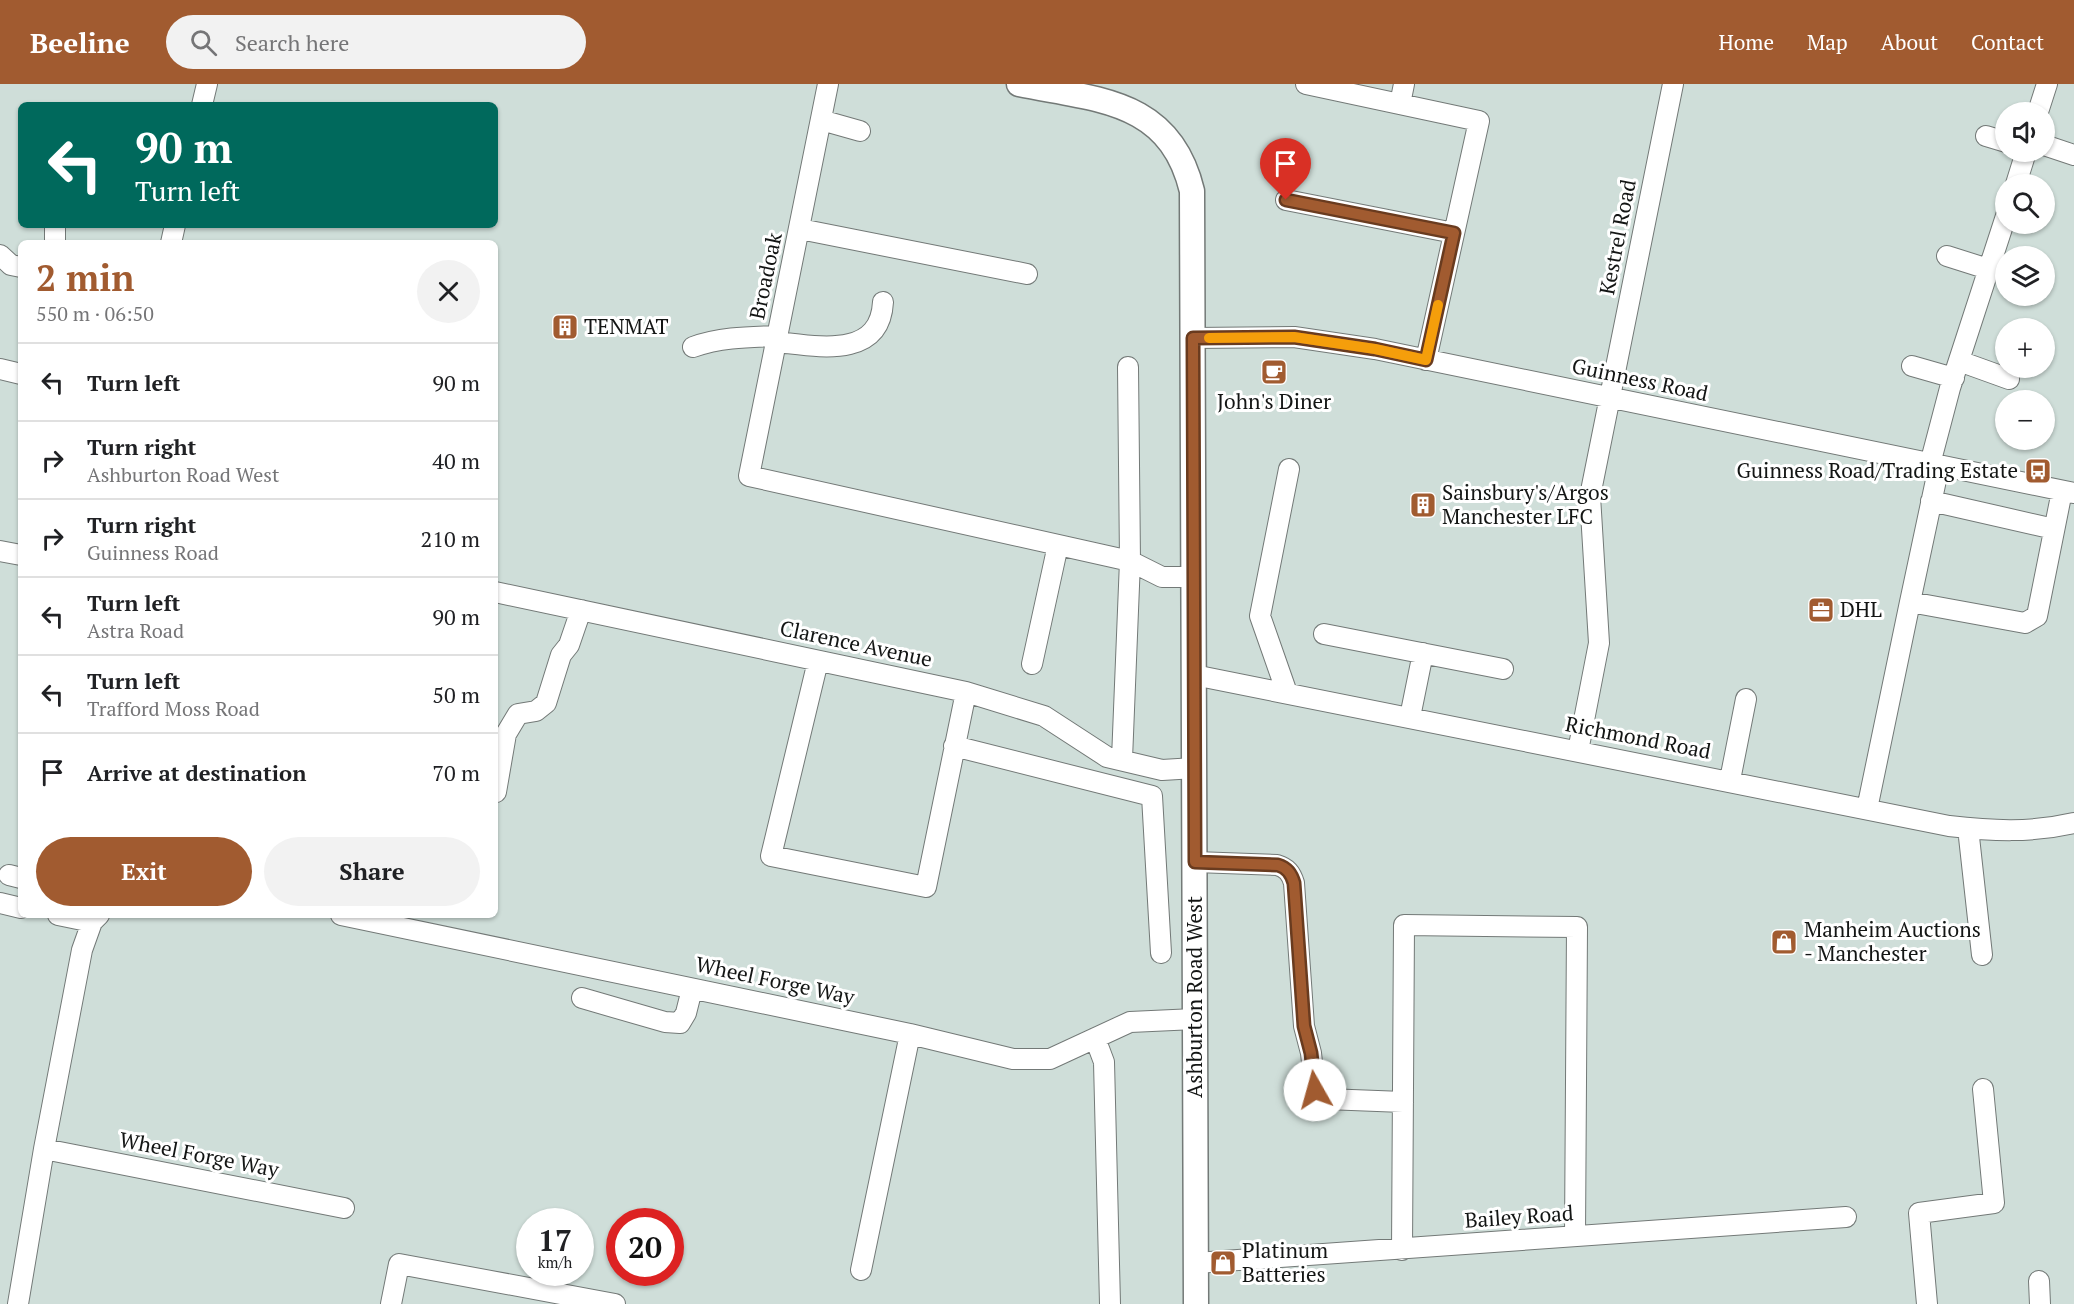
<!DOCTYPE html>
<html lang="en">
<head>
<meta charset="utf-8">
<style>
	:root { --surface:#fff; --page:#f2f2f2; --text:#202124; --muted:#757577; --line:#e0e0e0; --accent:#a15b30 }
	body { margin:0; font-family:"PT Serif",serif; background:var(--page); color:var(--text); height:100vh; display:flex; flex-direction:column; font-size:22px; white-space:nowrap }
	* { box-sizing:border-box; margin:0 }
	p { font-size:20px; color:var(--muted) }
	.icon { flex:none; width:33px; height:33px; fill:none; stroke:currentColor; stroke-width:2; stroke-linecap:round; stroke-linejoin:round }
	.map { position:relative; flex:1; overflow:hidden }
	.details { position:absolute; left:18px; top:156px; width:480px; height:678px; display:flex; flex-direction:column; background:var(--surface); border-radius:9px; box-shadow:0 2px 4px #0004 }
	.details>* { flex:none }
	.hud { position:absolute; left:18px; top:18px; width:480px; height:126px; border-radius:9px; box-shadow:0 2px 4px #0004; background:#00695c; color:#fff; overflow:hidden }
	.tools { position:absolute; left:1995px; top:18px; display:grid; gap:12px }
	.tools a { display:grid; place-items:center; width:60px; height:60px; border-radius:50%; background:var(--surface); box-shadow:0 2px 4px #0004; font-size:30px }
	.speed { position:absolute; left:516px; top:1124px; display:flex; gap:12px; font-size:30px; font-weight:700; text-align:center }
	.speed>* { display:grid; place-content:center; width:78px; height:78px; border-radius:50%; background:var(--surface); box-shadow:0 2px 4px #0004; line-height:1 }
	.speed small { font-size:15px; font-weight:400 }
	.speed .limit { border:9px solid #d22; background:#fff; color:#111 }
	.pin { position:absolute; display:grid; place-items:center; width:51px; height:51px; color:#fff; margin:-62px -26px; border-radius:50% 50% 50% 0; rotate:-45deg; box-shadow:0 0 6px #0007 }
	.pin .icon { rotate:45deg }
	.me { position:absolute; width:66px; margin:-33px; rotate:353deg; stroke-linejoin:round; filter:drop-shadow(0 0 4px #0008) }
	.turn { display:flex; align-items:center; gap:21px; height:126px; padding:0 18px; font-size:27px }
	.turn .icon { width:78px; height:78px; stroke-width:2.5 }
	.turn b { display:block; font-size:42px; line-height:51px }
	.round { display:grid; place-items:center; flex:none; width:63px; height:63px; border-radius:32px; background:var(--page) }
	.summary { display:flex; align-items:center; justify-content:space-between; height:102px; padding:0 18px }
	h1 { font-size:36px; font-weight:700; line-height:45px; color:var(--accent) }
	.button { display:flex; gap:12px; margin-top:auto; padding:12px 18px }
	.button a { flex:1; height:69px; border-radius:36px; background:var(--accent); color:#fff; font-size:24px; font-weight:700; line-height:69px; text-align:center }
	.button a+a { background:var(--page); color:var(--text) }
	ul { padding:0; list-style:none }
	li { display:flex; align-items:center; gap:18px; height:78px; padding:0 18px; border-top:2px solid var(--line) }
	li div { flex:1 }
	li b { display:block; font-size:22px }
	li em { font-style:normal }
	header { display:flex; align-items:center; gap:36px; box-sizing:border-box; height:84px; padding:0 30px; background:var(--accent); color:#fff }
	header strong { font-size:28px }
	nav { display:flex; gap:33px; margin-inline-start:auto; font-size:21px }
	.search { width:420px; height:54px; background:var(--page); display:flex; align-items:center; gap:15px; box-sizing:border-box; padding:0 21px; border-radius:33px; color:var(--muted); font-size:22px }
	.map>svg:first-child { display:block }
	.built { fill:#cfded9; fill-rule:evenodd }
	.lines { fill:none; stroke-linecap:round; stroke-linejoin:round }
	.minor-casing { stroke:#737977; stroke-width:22 }
	.major-casing { stroke:#737977; stroke-width:27 }
	.minor { stroke:#fff; stroke-width:20 }
	.major { stroke:#fff; stroke-width:24 }
	.route-casing { stroke:#693b1f; stroke-width:15 }
	.route { stroke:#a15b30; stroke-width:10 }
	.slow { stroke:#f59e0b; stroke-width:10 }
	.labels { text-anchor:middle; stroke-width:6; stroke-linejoin:round; paint-order:stroke }
	.street-label { font-size:21px; fill:#131514; stroke:#fff }
	.poi-label { font-size:21px; fill:#131514; stroke:#fff; text-anchor:start }
</style>
</head>
<body>
<header>
<strong>Beeline</strong>
<div class="search"><svg class="icon" aria-label="search" viewBox="0 0 24 24"><circle cx="10" cy="10" r="6"/><path d="M15 15l6 6"/></svg>Search here</div>
<nav><a>Home</a><a>Map</a><a>About</a><a>Contact</a></nav>
</header>
<div class="map">
<svg width="2074" height="1220" viewBox="0 0 2074 1220">
	<rect width="100%" height="100%" fill="#e1e8e5"/>
	<!-- built -->
	<path class="built" d="M0 0H2074V1220H0ZM21 21H495V141H21ZM2006 28H2044V68H2006ZM2006 100H2044V140H2006ZM21 159H495V831H21ZM2006 172H2044V212H2006ZM2006 244H2044V284H2006ZM2006 316H2044V356H2006ZM530 1137H580V1188H530ZM620 1137H670V1188H620Z"/>
	<g class="lines">
		<defs>
			<path id="minor" d="M828 0 749 392 1130 477 1122 675
				M1306 0 1479 37 1426 276
				M1400 20 1404 0
				M202 21 207 0
				M2038 28 2047 0
				M821 36 860 47
				M1986 52 2006 58
				M2044 61 2074 71
				M2016 100 2026 68
				M1286 116 1454 149
				M800 145 1027 190
				M55 159V141
				M171 159 175 141
				M0 171 11 181 21 183
				M1947 172 1988 185
				M1193 254 1294 253 1375 265 2074 409
				M777 258C816 262 880 276 883 218
				M693 263C721 253 749 253 778 252
				M1959 277 2009 295
				M1912 282 1954 294
				M1128 283 1130 477 1162 493H1193
				M0 285 21 290
				M1930 380 1950 304 2006 132
				M1939 382 1910 518 2025 539 2037 532 2062 407
				M1931 417 2054 445
				M0 467 21 471
				M495 508 966 608 1044 632 1107 673 1162 686 1195 684
				M1324 550 1503 585
				M818 577 771 772 926 803 966 608
				M1032 580 1058 461
				M1194 591 1949 742C1992 747 2031 749 2074 739
				M1287 609 1260 532 1289 385
				M1410 633 1423 569
				M954 662 1152 712 1161 869
				M1578 667 1599 559 1590 412 1673 0
				M1730 696 1746 615
				M496 708 506 650 518 630 536 627 546 619 561 571 569 561 581 526
				M1867 725 1910 518
				M1968 744 1982 871
				M1195 778 1277 781C1287 784 1291 789 1294 799L1304 942 1311 969 1315 1006 1318 1012 1326 1015 1403 1018
				M9 791 21 794
				M0 819 21 824
				M58 831 92 838
				M341 831 910 950 1013 975H1050L1130 938 1195 935
				M582 914 665 938 680 939 686 929 692 905
				M1095 954 1104 978 1110 1220
				M44 1065 344 1124
				M1402 1166 1404 841 1577 843 1575 1152
				M1196 1179 1846 1133
				M861 1186 910 950
				M2039 1197 2040 1220
				M18 1220 44 1065 82 866 92 838 99 831
				M391 1220 399 1180 615 1220
				M1927 1220 1919 1129 1994 1119 1983 1005"/>
			<path id="major" d="M1019 0C1097 16 1170 15 1192 107L1196 1220"/>
		</defs>
		<!-- minor casing -->
		<use href="#minor" class="minor-casing"/>
		<!-- major casing -->
		<use href="#major" class="major-casing"/>
		<!-- minor -->
		<use href="#minor" class="minor"/>
		<!-- major -->
		<use href="#major" class="major"/>
	</g>
	<g class="lines">
		<defs>
			<path id="route" d="M1286 116 1454 149 1426 276 1375 265 1294 253 1193 254 1195 778 1278 781C1287 784 1291 789 1294 799L1304 942 1311 969 1315 1006"/>
		</defs>
		<!-- route casing -->
		<use href="#route" class="route-casing"/>
		<!-- route -->
		<use href="#route" class="route"/>
		<!-- slow -->
		<path class="slow" d="M1209 254 1294 253 1375 265 1426 276 1438 221"/>
	</g>
	<!-- icons -->
	<defs>
		<symbol id="building-square" viewBox="-11 -11 22 22"><rect x="-9" y="-9" width="18" height="18" rx="4" fill="#a15b30" stroke="#fff"/><path d="M-4-6H4V6H1V3H-1V6H-4ZM-2.5-4.3h1.7v1.8h-1.7ZM.8-4.3h1.7v1.8H.8ZM-2.5-1h1.7V.8h-1.7ZM.8-1h1.7V.8H.8Z" fill="#fff"/></symbol>
		<symbol id="cafe-square" viewBox="-11 -11 22 22"><rect x="-9" y="-9" width="18" height="18" rx="4" fill="#a15b30" stroke="#fff"/><path d="M-5.5-4.5H6V0H3Q3 3.5 0 3.5H-2.5Q-5.5 3.5-5.5 0ZM3-3.2v2h1.7v-2ZM-6 4.5H4V6H-6Z" fill="#fff"/></symbol>
		<symbol id="bus-square" viewBox="-11 -11 22 22"><rect x="-9" y="-9" width="18" height="18" rx="4" fill="#a15b30" stroke="#fff"/><path d="M-5-6H5V4H4V6H2V4H-2V6H-4V4H-5ZM-3.5-4V0h7V-4ZM-3.5 1.2v1.5H-2V1.2ZM2 1.2v1.5H3.5V1.2Z" fill="#fff"/></symbol>
		<symbol id="office-square" viewBox="-11 -11 22 22"><rect x="-9" y="-9" width="18" height="18" rx="4" fill="#a15b30" stroke="#fff"/><path d="M-6-3h4V-5.5h4V-3h4V5H-6ZM-1-4.5V-3h2v-1.5ZM-6 0V1H6V0Z" fill="#fff"/></symbol>
		<symbol id="shop-square" viewBox="-11 -11 22 22"><rect x="-9" y="-9" width="18" height="18" rx="4" fill="#a15b30" stroke="#fff"/><path d="M-5-2.5h2.3a2.7 3.5 0 0 1 5.4 0H5L5.5 6h-11ZM-1.5-2.5h3a1.5 2.3 0 0 0-3 0Z" fill="#fff"/></symbol>
	</defs>
	<g fill-rule="evenodd">
		<use href="#building-square" x="550" y="228" width="30" height="30"/>
		<use href="#cafe-square" x="1259" y="273" width="30" height="30"/>
		<use href="#bus-square" x="2023" y="372" width="30" height="30"/>
		<use href="#building-square" x="1408" y="406" width="30" height="30"/>
		<use href="#office-square" x="1806" y="511" width="30" height="30"/>
		<use href="#shop-square" x="1769" y="843" width="30" height="30"/>
		<use href="#shop-square" x="1208" y="1164" width="30" height="30"/>
	</g>
	<g class="labels">
		<!-- street labels -->
		<g class="street-label">
			<text transform="translate(1618 153) rotate(-79)" y="7">Kestrel Road</text>
			<text transform="translate(766 192) rotate(-78)" y="7">Broadoak</text>
			<text transform="translate(1640 296) rotate(12)" y="7">Guinness Road</text>
			<text transform="translate(856 560) rotate(12)" y="7">Clarence Avenue</text>
			<text transform="translate(1638 654) rotate(11)" y="7">Richmond Road</text>
			<text transform="translate(775 897) rotate(12)" y="7">Wheel Forge Way</text>
			<text transform="translate(1195 913) rotate(-90)" y="7">Ashburton Road West</text>
			<text transform="translate(199 1071) rotate(11)" y="7">Wheel Forge Way</text>
			<text transform="translate(1519 1133) rotate(-4)" y="7">Bailey Road</text>
		</g>
		<!-- poi labels -->
		<g class="poi-label">
			<text x="584" y="250">TENMAT</text>
			<text x="1274" y="325" text-anchor="middle">John's Diner</text>
			<text x="2018" y="394" text-anchor="end">Guinness Road/Trading Estate</text>
			<text x="1442" y="416">Sainsbury's/Argos<tspan x="1442" dy="24">Manchester LFC</tspan></text>
			<text x="1840" y="533">DHL</text>
			<text x="1804" y="853">Manheim Auctions<tspan x="1804" dy="24">- Manchester</tspan></text>
			<text x="1242" y="1174">Platinum<tspan x="1242" dy="24">Batteries</tspan></text>
		</g>
	</g>
</svg>
<div class="tools">
<a><svg class="icon" aria-label="sound" viewBox="0 0 24 24"><path d="M4 9h4l5-4v14l-5-4H4zM17 9q2 3 0 6"/></svg></a>
<a><svg class="icon" aria-label="search" viewBox="0 0 24 24"><circle cx="10" cy="10" r="6"/><path d="M15 15l6 6"/></svg></a>
<a><svg class="icon" aria-label="layers" viewBox="0 0 24 24"><path d="M12 4l9 5-9 5-9-5zM3 14l9 5 9-5"/></svg></a>
<a>+</a>
<a>−</a>
</div>
<div class="speed"><div>17<small>km/h</small></div><div class="limit">20</div></div>
<div class="pin" style="left:1286px;top:116px;background:#d93025"><svg class="icon" aria-label="arrive" viewBox="0 0 24 24"><path d="M6 21V4h12l-3 4 3 4H6"/></svg></div>
<svg class="me" style="left:1315px;top:1006px" viewBox="-20 -20 40 40"><circle r="19" fill="#fff"/><path d="M0-13L10 11 0 6-10 11z" fill="#a15b30"/></svg>
<div class="hud">
<div class="turn"><svg class="icon" aria-label="left" viewBox="0 0 24 24"><path d="M17 20v-9H6M10 6l-5 5 5 5"/></svg><div><b>90 m</b>Turn left</div></div>
</div>
<section class="details">
<div class="summary"><div><h1>2 min</h1><p>550 m · 06:50</p></div><a class="round"><svg class="icon" aria-label="close" viewBox="0 0 24 24"><path d="M6 6l12 12M18 6L6 18"/></svg></a></div>
<ul>
<li><svg class="icon" aria-label="left" viewBox="0 0 24 24"><path d="M17 20v-9H6M10 6l-5 5 5 5"/></svg><div><b>Turn left</b></div><em>90 m</em></li>
<li><svg class="icon" aria-label="right" viewBox="0 0 24 24"><path d="M7 20v-9h11M14 6l5 5-5 5"/></svg><div><b>Turn right</b><p>Ashburton Road West</p></div><em>40 m</em></li>
<li><svg class="icon" aria-label="right" viewBox="0 0 24 24"><path d="M7 20v-9h11M14 6l5 5-5 5"/></svg><div><b>Turn right</b><p>Guinness Road</p></div><em>210 m</em></li>
<li><svg class="icon" aria-label="left" viewBox="0 0 24 24"><path d="M17 20v-9H6M10 6l-5 5 5 5"/></svg><div><b>Turn left</b><p>Astra Road</p></div><em>90 m</em></li>
<li><svg class="icon" aria-label="left" viewBox="0 0 24 24"><path d="M17 20v-9H6M10 6l-5 5 5 5"/></svg><div><b>Turn left</b><p>Trafford Moss Road</p></div><em>50 m</em></li>
<li><svg class="icon" aria-label="arrive" viewBox="0 0 24 24"><path d="M6 21V4h12l-3 4 3 4H6"/></svg><div><b>Arrive at destination</b></div><em>70 m</em></li>
</ul>
<div class="button"><a>Exit</a><a>Share</a></div>
</section>
</div>
</body>
</html>
